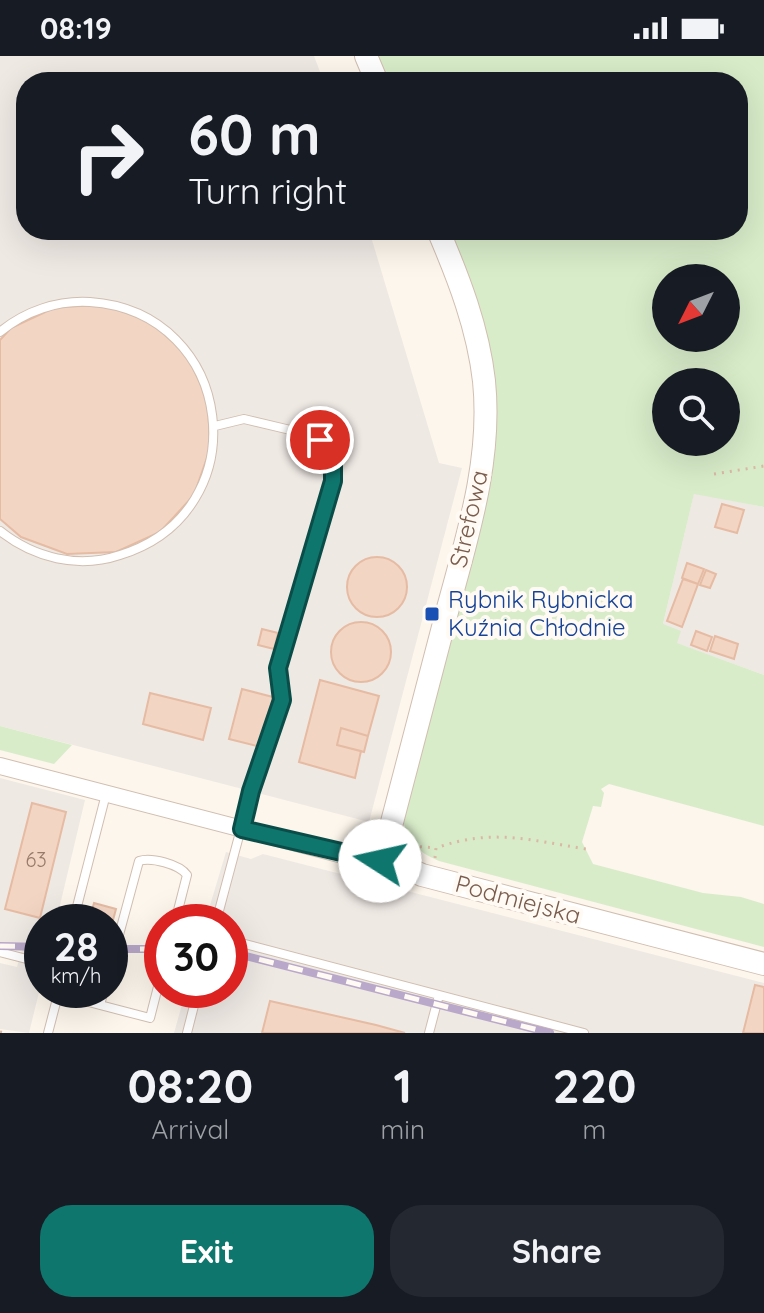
<!DOCTYPE html>
<html lang="en">
<head>
<meta charset="utf-8">
<style>
	:root { --surface:#171b24; --page:#242831; --text:#f1f3f6; --muted:#9ea1a6; --accent:#0f766e }
	body { margin:0; font-family:Quicksand,sans-serif; background:var(--page); color:var(--text); height:100vh; display:flex; flex-direction:column; font-size:30px; white-space:nowrap }
	* { box-sizing:border-box; margin:0 }
	p { font-size:26px; color:var(--muted) }
	.icon { flex:none; width:44px; height:44px; fill:none; stroke:currentColor; stroke-width:2; stroke-linecap:round; stroke-linejoin:round }
	.map { position:relative; height:977px; overflow:hidden }
	.details { display:flex; flex-direction:column; background:var(--surface); flex:1 }
	.details>* { flex:none }
	.hud { position:absolute; left:16px; top:16px; width:732px; height:168px; border-radius:32px; box-shadow:0 8px 32px #0002; background:#171b24; color:var(--text); overflow:hidden }
	.needle { width:52px; rotate:228deg }
	.fabs { position:absolute; left:652px; top:208px; display:grid; gap:16px }
	.fabs a { display:grid; place-items:center; width:88px; height:88px; border-radius:50%; background:var(--surface); box-shadow:0 8px 32px #0002; font-size:40px }
	.speed { position:absolute; left:24px; top:848px; display:flex; gap:16px; font-size:40px; font-weight:700; text-align:center }
	.speed>* { display:grid; place-content:center; width:104px; height:104px; border-radius:50%; background:var(--surface); box-shadow:0 8px 32px #0002; line-height:1 }
	.speed small { font-size:20px; font-weight:400 }
	.speed .limit { border:12px solid #d22; background:#fff; color:#111 }
	.pin { position:absolute; display:grid; place-items:center; width:68px; height:68px; color:#fff; margin:-34px; border:4px solid #fff; border-radius:50%; box-shadow:0 2px 8px #0007 }
	.me { position:absolute; width:88px; margin:-44px; rotate:280deg; stroke-linejoin:round; filter:drop-shadow(0 0 6px #0008) }
	.turn { display:flex; align-items:center; gap:28px; height:168px; padding:0 40px; font-size:36px }
	.turn .icon { width:104px; height:104px; stroke-width:2.5 }
	.turn b { display:block; font-size:56px; line-height:68px }
	.eta { display:flex; justify-content:space-evenly; align-items:center; height:136px; text-align:center }
	.eta b { font-size:48px; font-weight:800; line-height:56px }
	.cta { display:flex; gap:16px; margin-top:auto; padding:16px 40px }
	.cta a { flex:1; height:92px; border-radius:32px; background:var(--accent); color:#fff; font-size:32px; font-weight:800; line-height:92px; text-align:center }
	.cta a+a { background:var(--page); color:var(--text) }
	.status { display:flex; justify-content:space-between; align-items:center; height:56px; padding:0 40px; background:var(--surface); direction:ltr }
	.status svg { height:22px; fill:currentColor }
	.map>svg:first-child { display:block }
	.industrial { fill:#efe9e4 }
	.green { fill:#d8ecc9; fill-rule:evenodd }
	.building { fill:#f3d5c3; stroke:#e6bba3; stroke-width:2 }
	.lines { fill:none; stroke-linecap:round; stroke-linejoin:round }
	.service-casing { stroke:#d1beb0; stroke-width:10 }
	.minor-casing { stroke:#d1beb0; stroke-width:18 }
	.tertiary-casing { stroke:#d1beb0; stroke-width:24 }
	.path { stroke:#d9b8a5; stroke-width:3; stroke-dasharray:2 6; stroke-linecap:butt }
	.service { stroke:#fff; stroke-width:8 }
	.minor { stroke:#fff; stroke-width:16 }
	.tertiary { stroke:#fff; stroke-width:22 }
	.rail-casing { stroke:#b9a8c9; stroke-width:8 }
	.rail { stroke:#fffaf3; stroke-width:5; stroke-dasharray:15; stroke-linecap:butt }
	.route-casing { stroke:#0a4d48; stroke-width:20 }
	.route { stroke:#0f766e; stroke-width:14 }
	.transit-dot { fill:#1a4fb4; stroke:#fffaf3; stroke-width:3 }
	.labels { text-anchor:middle; stroke-width:8; stroke-linejoin:round; paint-order:stroke }
	.number-label { font-size:20px; fill:#987a6a }
	.street-label { font-size:24px; fill:#7a5c4d; stroke:#fffaf3 }
	.transit-label { font-size:24px; fill:#164399; stroke:#fffaf3; text-anchor:start }
</style>
</head>
<body>
<div class="status"><b>08:19</b><svg viewBox="0 0 49 12"><path d="M0 12V9h3v3zM5 12V6h3v6zM10 12V3h3v9zM15 12V0h3v12zM26 1h20v11H26zM47 4h2v5h-2z"/></svg></div>
<div class="map">
<svg width="764" height="977" viewBox="0 0 764 977">
	<rect width="100%" height="100%" fill="#fdf6ec"/>
	<!-- industrial -->
	<path class="industrial" d="M0 0H314L324 26H26V174H369L439 407 462 412 369 766 0 670Z
		M694 437 764 451V619L676 587 663 568Z
		M0 722 85 744 56 866H42V924L29 977 0 973V907L17 911 22 894 0 887Z
		M226 796 251 803 263 798 764 927V977H174L186 934H230V866H205Z"/>
	<!-- green -->
	<path class="green" d="M375 0H764V451L694 438 663 568 681 575 677 587 764 619V770L609 728 601 733 604 737 601 751 593 750 582 786 593 808 703 837 741 841 764 848V891L439 805C418 796 407 786 403 763L490 417 447 174H738V26H386ZM666 222H726V282H666ZM666 326H726V386H666Z
		M0 670 72 689 54 708 0 694Z"/>
	<!-- building -->
	<path class="building" d="M105 249 151 266 187 299 208 344 210 393 194 439 160 476 116 496 67 498 21 481 0 463V284L11 272 56 251Z
		M722 448 744 454 737 477 715 471Z
		M347 531a30 30 0 1 1 60 0a30 30 0 1 1-60 0Z
		M687 507 704 513 698 528 682 522Z
		M706 514 716 518 710 532 700 529Z
		M683 523 698 528 682 571 667 565Z
		M331 596a30 30 0 1 1 60 0a30 30 0 1 1-60 0Z
		M262 573 278 577 274 593 258 589Z
		M696 575 712 581 707 595 691 589Z
		M715 580 738 588 734 603 710 595Z
		M320 624 379 640 368 680 341 672 337 689 361 695 355 722 299 706Z
		M242 633 273 641 261 691 229 683Z
		M150 637 211 652 203 684 143 668Z
		M341 672 368 680 364 696 337 689Z
		M32 747 66 756 40 862 5 853Z
		M94 847 116 853 110 875V866H89Z
		M755 929 764 931V977H743Z
		M270 945 376 969 405 977H262Z"/>
	<g class="lines">
		<defs>
			<path id="service" d="M0 276C25 255 58 244 90 246 236 256 260 456 120 499 78 513 34 502 0 475
				M215 370 244 363 303 377 333 396 335 408 278 612 282 644 251 735 216 866
				M73 866 106 738
				M230 884 584 977
				M0 896 42 907
				M110 912 139 805C151 801 179 808 187 819L175 866
				M58 938 150 962 162 915
				M100 949 104 934
				M48 977 59 935
				M187 977 198 934
				M429 977 439 939"/>
			<path id="minor" d="M0 710 362 804 380 805 393 798"/>
			<path id="tertiary" d="M366 0 377 26
				M438 174C459 223 478 272 484 325 492 403 468 478 448 552 429 625 410 698 391 770 387 795 399 810 422 819L764 908"/>
		</defs>
		<!-- service casing -->
		<use href="#service" class="service-casing"/>
		<!-- minor casing -->
		<use href="#minor" class="minor-casing"/>
		<!-- tertiary casing -->
		<use href="#tertiary" class="tertiary-casing"/>
		<!-- path -->
		<path class="path" d="M714 418 764 410
			M412 790 436 792
			M435 802 436 792C492 772 529 784 586 793
			M0 976 6 977"/>
		<!-- service -->
		<use href="#service" class="service"/>
		<!-- minor -->
		<use href="#minor" class="minor"/>
		<!-- tertiary -->
		<use href="#tertiary" class="tertiary"/>
		<defs>
			<path id="rail" d="M0 890 42 891
				M110 893H162
				M230 896 550 977"/>
		</defs>
		<!-- rail casing -->
		<use href="#rail" class="rail-casing"/>
		<!-- rail -->
		<use href="#rail" class="rail"/>
	</g>
	<g class="lines">
		<defs>
			<path id="route" d="M320 384 333 396V425L278 612 282 644 251 735 242 773 380 805"/>
		</defs>
		<!-- route casing -->
		<use href="#route" class="route-casing"/>
		<!-- route -->
		<use href="#route" class="route"/>
	</g>
	<!-- markers -->
	<rect class="transit-dot" x="424" y="550" width="16" height="16" rx="4"/>
	<g class="labels">
		<!-- number labels -->
		<g class="number-label">
			<text x="36" y="811">63</text>
		</g>
		<!-- street labels -->
		<g class="street-label">
			<text transform="translate(469 463) rotate(-77)" y="8">Strefowa</text>
			<text transform="translate(518 844) rotate(15)" y="8">Podmiejska</text>
		</g>
		<!-- transit labels -->
		<g class="transit-label">
			<text x="448" y="552">Rybnik Rybnicka<tspan x="448" dy="28">Kuźnia Chłodnie</tspan></text>
		</g>
	</g>
</svg>
<div class="fabs">
<a><svg class="needle" viewBox="-14 -14 28 28"><path d="M0-13l5 13h-10z" fill="#e53935"/><path d="M0 13l5-13h-10z" fill="#9ea1a6"/></svg></a>
<a><svg class="icon" aria-label="search" viewBox="0 0 24 24"><circle cx="10" cy="10" r="6"/><path d="M15 15l6 6"/></svg></a>
</div>
<div class="speed"><div>28<small>km/h</small></div><div class="limit">30</div></div>
<div class="pin" style="left:320px;top:384px;background:#d93025"><svg class="icon" aria-label="arrive" viewBox="0 0 24 24"><path d="M6 21V4h12l-3 4 3 4H6"/></svg></div>
<svg class="me" style="left:380px;top:805px" viewBox="-20 -20 40 40"><circle r="19" fill="#fff"/><path d="M0-13L10 11 0 6-10 11z" fill="#0f766e"/></svg>
<div class="hud">
<div class="turn"><svg class="icon" aria-label="right" viewBox="0 0 24 24"><path d="M7 20v-9h11M14 6l5 5-5 5"/></svg><div><b>60 m</b>Turn right</div></div>
</div>
</div>
<section class="details">
<div class="eta">
<div><b>08:20</b><p>Arrival</p></div>
<div><b>1</b><p>min</p></div>
<div><b>220</b><p>m</p></div>
</div>
<div class="cta"><a>Exit</a><a>Share</a></div>
</section>
</body>
</html>
